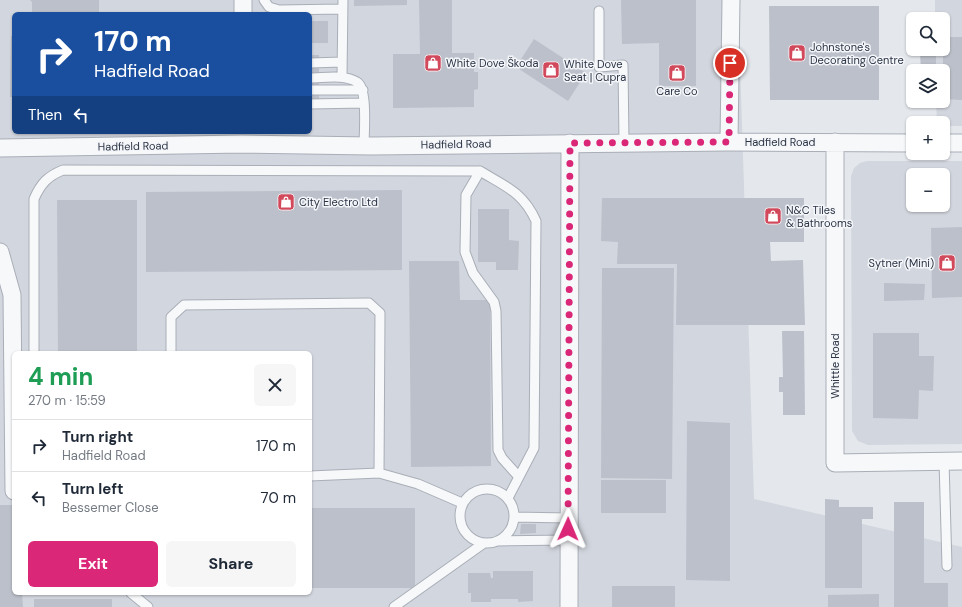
<!DOCTYPE html>
<html lang="en">
<head>
<meta charset="utf-8">
<style>
	:root { --surface:#fff; --page:#f6f6f7; --text:#1f2937; --muted:#747a83; --line:#e0e1e3; --accent:#db2777 }
	body { margin:0; font-family:"DM Sans",sans-serif; background:var(--page); color:var(--text); height:100vh; display:flex; flex-direction:column; font-size:15px; white-space:nowrap }
	* { box-sizing:border-box; margin:0 }
	p { font-size:13px; color:var(--muted) }
	.icon { flex:none; width:22px; height:22px; fill:none; stroke:currentColor; stroke-width:2; stroke-linecap:round; stroke-linejoin:round }
	.map { position:relative; flex:1; overflow:hidden }
	.drawer { position:absolute; left:12px; top:351px; width:300px; height:244px; display:flex; flex-direction:column; background:var(--surface); border-radius:6px; box-shadow:0 1px 3px #0004 }
	.drawer>* { flex:none }
	.hud { position:absolute; left:12px; top:12px; width:300px; height:122px; border-radius:6px; box-shadow:0 1px 3px #0004; background:#1a4fa0; color:#fff; overflow:hidden }
	.tools { position:absolute; left:906px; top:12px; display:grid; gap:8px }
	.tools a { display:grid; place-items:center; width:44px; height:44px; border-radius:6px; background:var(--surface); box-shadow:0 1px 3px #0004; font-size:20px }
	.pin { position:absolute; display:grid; place-items:center; width:34px; height:34px; color:#fff; margin:-17px; border:2px solid #fff; border-radius:50%; box-shadow:0 1px 4px #0007 }
	.me { position:absolute; width:44px; margin:-22px; rotate:1deg; stroke-linejoin:round; filter:drop-shadow(0 0 3px #0008) }
	.turn { display:flex; align-items:center; gap:14px; height:84px; padding:0 16px; font-size:18px }
	.turn .icon { width:52px; height:52px; stroke-width:2.5 }
	.turn b { display:block; font-size:28px; line-height:34px }
	.then { display:flex; align-items:center; height:38px; padding:0 16px; background:#0003; gap:8px; font-size:15px }
	.round { display:grid; place-items:center; flex:none; width:42px; height:42px; border-radius:6px; background:var(--page) }
	.head { display:flex; align-items:center; justify-content:space-between; height:68px; padding:0 16px }
	h1 { font-size:24px; font-weight:700; line-height:30px; color:#1e9e55 }
	.cta { display:flex; gap:8px; margin-top:auto; padding:8px 16px }
	.cta a { flex:1; height:46px; border-radius:6px; background:var(--accent); color:#fff; font-size:16px; font-weight:700; line-height:46px; text-align:center }
	.cta a+a { background:var(--page); color:var(--text) }
	ul { padding:0; list-style:none }
	li { display:flex; align-items:center; gap:12px; height:52px; padding:0 16px; border-top:1px solid var(--line) }
	li div { flex:1 }
	li b { display:block; font-size:15px }
	li em { font-style:normal }
	.map>svg:first-child { display:block }
	.built { fill:#d2d6de; fill-rule:evenodd }
	.building { fill:#bbc0ca }
	.lines { fill:none; stroke-linecap:round; stroke-linejoin:round }
	.service-casing { stroke:#a9aeb7; stroke-width:11 }
	.minor-casing { stroke:#a9aeb7; stroke-width:19 }
	.service { stroke:#f7f8fa; stroke-width:9 }
	.minor { stroke:#f7f8fa; stroke-width:17 }
	.route { stroke:#db2777; stroke-width:7; stroke-dasharray:0 12.6 }
	.labels { text-anchor:middle; stroke-width:3; stroke-linejoin:round; paint-order:stroke }
	.poi-label { font-size:11px; fill:#2b3445; stroke:#f4f6f9; text-anchor:start }
	.street-label { font-size:11px; fill:#2b3445; stroke:#f4f6f9 }
</style>
</head>
<body>
<div class="map">
<svg width="962" height="607" viewBox="0 0 962 607">
	<rect width="100%" height="100%" fill="#e4e7ec"/>
	<!-- built -->
	<path class="built" d="M0 0H738L754 499 962 547V607H0ZM14 14H310V132H14ZM14 353H310V593H14Z
		M935 0H962V126H943V123H937L936 101H943V71H936V49H943V19H935Z
		M867 161H962V444L868 445 858 441 852 431 851 176 854 168 860 163ZM913 175H943V205H913Z"/>
	<!-- building -->
	<path class="building" d="M30 0H99V14H32V2Z
		M354 0H407V5L354 6Z
		M419 0H452V53H474V72H478V89L474 90V107L393 108V54H420Z
		M621 0H696V86H659V43L622 44Z
		M769 6H879V100H770Z
		M310 21H328V43H310Z
		M11 36H14V97H10Z
		M943 37H962V100L943 99Z
		M534 39 586 73 568 101 516 67Z
		M936 52V71H921L920 53Z
		M310 55H319V109H310Z
		M402 190V270L146 272V192Z
		M602 198H804V242H770L771 261 803 260 805 325H676L677 264H617L618 242 601 241Z
		M57 200H137V353H58Z
		M478 209H509V240L519 241 518 270H496V262H478Z
		M962 227V297L932 298 931 228Z
		M409 261H459L460 300H490L491 466 411 467Z
		M602 268H674L672 479 601 478Z
		M884 283 925 284 924 300 884 301Z
		M782 331H804L805 415H783V392H779V377H783Z
		M873 333H919V356H934L933 391 919 390 918 419 873 418Z
		M687 421 730 423V581L686 580Z
		M601 480H666V513H601Z
		M825 499 839 500V507H873V519H862V588H825Z
		M894 502H924V583H948V607H894Z
		M0 505H14V593H22L23 607H0Z
		M310 508H415V588H310Z
		M521 524H536V533L520 534Z
		M493 571H533V601L518 602V599H491V602H471V593H468V573H490L491 578H493Z
		M612 586H675V607H612Z
		M879 594V607H828V595Z
		M34 599H112V607H34Z"/>
	<g class="lines">
		<defs>
			<path id="service" d="M264 0 269 7 279 10 342 9
				M599 11V67L623 65 624 143
				M310 63 342 62
				M342 77 343 0
				M310 78C324 78 344 74 357 82 368 88 364 133 364 146
				M310 90H363
				M310 104 363 103
				M480 171 466 195 465 252 473 273 494 302 496 311 498 450 502 458 519 477
				M34 353V199C41 183 48 176 63 170L480 171C506 187 523 192 536 221L534 448 508 498
				M171 353V317L184 305 369 303 380 313 379 473
				M944 461 947 566
				M310 476 379 473 418 484 462 503
				M460 516a27 27 0 1 1 54 0a27 27 0 1 1-54 0Z
				M514 517 568 518
				M497 541 568 540
				M131 593 148 607
				M394 607 484 543"/>
			<path id="minor" d="M243 14V0
				M729 142 731 0
				M835 142V463L962 461
				M943 143H962
				M0 148 242 144 371 146 729 142 913 143
				M0 252 12 295 14 491
				M569 607 570 143"/>
		</defs>
		<!-- service casing -->
		<use href="#service" class="service-casing"/>
		<!-- minor casing -->
		<use href="#minor" class="minor-casing"/>
		<!-- service -->
		<use href="#service" class="service"/>
		<!-- minor -->
		<use href="#minor" class="minor"/>
	</g>
	<g class="lines">
		<!-- route -->
		<path class="route" d="M568 529 570 143 729 142 730 63"/>
	</g>
	<!-- icons -->
	<defs>
		<symbol id="shop-square" viewBox="-11 -11 22 22"><rect x="-9" y="-9" width="18" height="18" rx="4" fill="#d1495b" stroke="#f4f6f9"/><path d="M-5-2.5h2.3a2.7 3.5 0 0 1 5.4 0H5L5.5 6h-11ZM-1.5-2.5h3a1.5 2.3 0 0 0-3 0Z" fill="#fff"/></symbol>
	</defs>
	<g fill-rule="evenodd">
		<use href="#shop-square" x="787" y="43" width="20" height="20"/>
		<use href="#shop-square" x="423" y="53" width="20" height="20"/>
		<use href="#shop-square" x="541" y="60" width="20" height="20"/>
		<use href="#shop-square" x="667" y="63" width="20" height="20"/>
		<use href="#shop-square" x="276" y="192" width="20" height="20"/>
		<use href="#shop-square" x="763" y="206" width="20" height="20"/>
		<use href="#shop-square" x="937" y="253" width="20" height="20"/>
	</g>
	<g class="labels">
		<!-- poi labels -->
		<g class="poi-label">
			<text x="810" y="51">Johnstone's<tspan x="810" dy="13">Decorating Centre</tspan></text>
			<text x="446" y="67">White Dove Škoda</text>
			<text x="564" y="68">White Dove<tspan x="564" dy="13">Seat | Cupra</tspan></text>
			<text x="677" y="95" text-anchor="middle">Care Co</text>
			<text x="299" y="206">City Electro Ltd</text>
			<text x="786" y="214">N&amp;C Tiles<tspan x="786" dy="13">&amp; Bathrooms</tspan></text>
			<text x="934" y="267" text-anchor="end">Sytner (Mini)</text>
		</g>
		<!-- street labels -->
		<g class="street-label">
			<text x="780" y="146">Hadfield Road</text>
			<text transform="translate(456 144) rotate(-1)" y="4">Hadfield Road</text>
			<text transform="translate(133 146) rotate(-1)" y="4">Hadfield Road</text>
			<text transform="translate(835 366) rotate(-90)" y="4">Whittle Road</text>
		</g>
	</g>
</svg>
<div class="tools">
<a><svg class="icon" aria-label="search" viewBox="0 0 24 24"><circle cx="10" cy="10" r="6"/><path d="M15 15l6 6"/></svg></a>
<a><svg class="icon" aria-label="layers" viewBox="0 0 24 24"><path d="M12 4l9 5-9 5-9-5zM3 14l9 5 9-5"/></svg></a>
<a>+</a>
<a>−</a>
</div>
<div class="pin" style="left:730px;top:63px;background:#d93025"><svg class="icon" aria-label="arrive" viewBox="0 0 24 24"><path d="M6 21V4h12l-3 4 3 4H6"/></svg></div>
<svg class="me" style="left:568px;top:529px" viewBox="-20 -20 40 40"><path d="M0-17L14 15 0 8-14 15z" fill="#db2777" stroke="#fff" stroke-width="4"/></svg>
<div class="hud">
<div class="turn"><svg class="icon" aria-label="right" viewBox="0 0 24 24"><path d="M7 20v-9h11M14 6l5 5-5 5"/></svg><div><b>170 m</b>Hadfield Road</div></div>
<div class="then">Then<svg class="icon" aria-label="left" viewBox="0 0 24 24"><path d="M17 20v-9H6M10 6l-5 5 5 5"/></svg></div>
</div>
<section class="drawer">
<div class="head"><div><h1>4 min</h1><p>270 m · 15:59</p></div><a class="round"><svg class="icon" aria-label="close" viewBox="0 0 24 24"><path d="M6 6l12 12M18 6L6 18"/></svg></a></div>
<ul>
<li><svg class="icon" aria-label="right" viewBox="0 0 24 24"><path d="M7 20v-9h11M14 6l5 5-5 5"/></svg><div><b>Turn right</b><p>Hadfield Road</p></div><em>170 m</em></li>
<li><svg class="icon" aria-label="left" viewBox="0 0 24 24"><path d="M17 20v-9H6M10 6l-5 5 5 5"/></svg><div><b>Turn left</b><p>Bessemer Close</p></div><em>70 m</em></li>
</ul>
<div class="cta"><a>Exit</a><a>Share</a></div>
</section>
</div>
</body>
</html>
